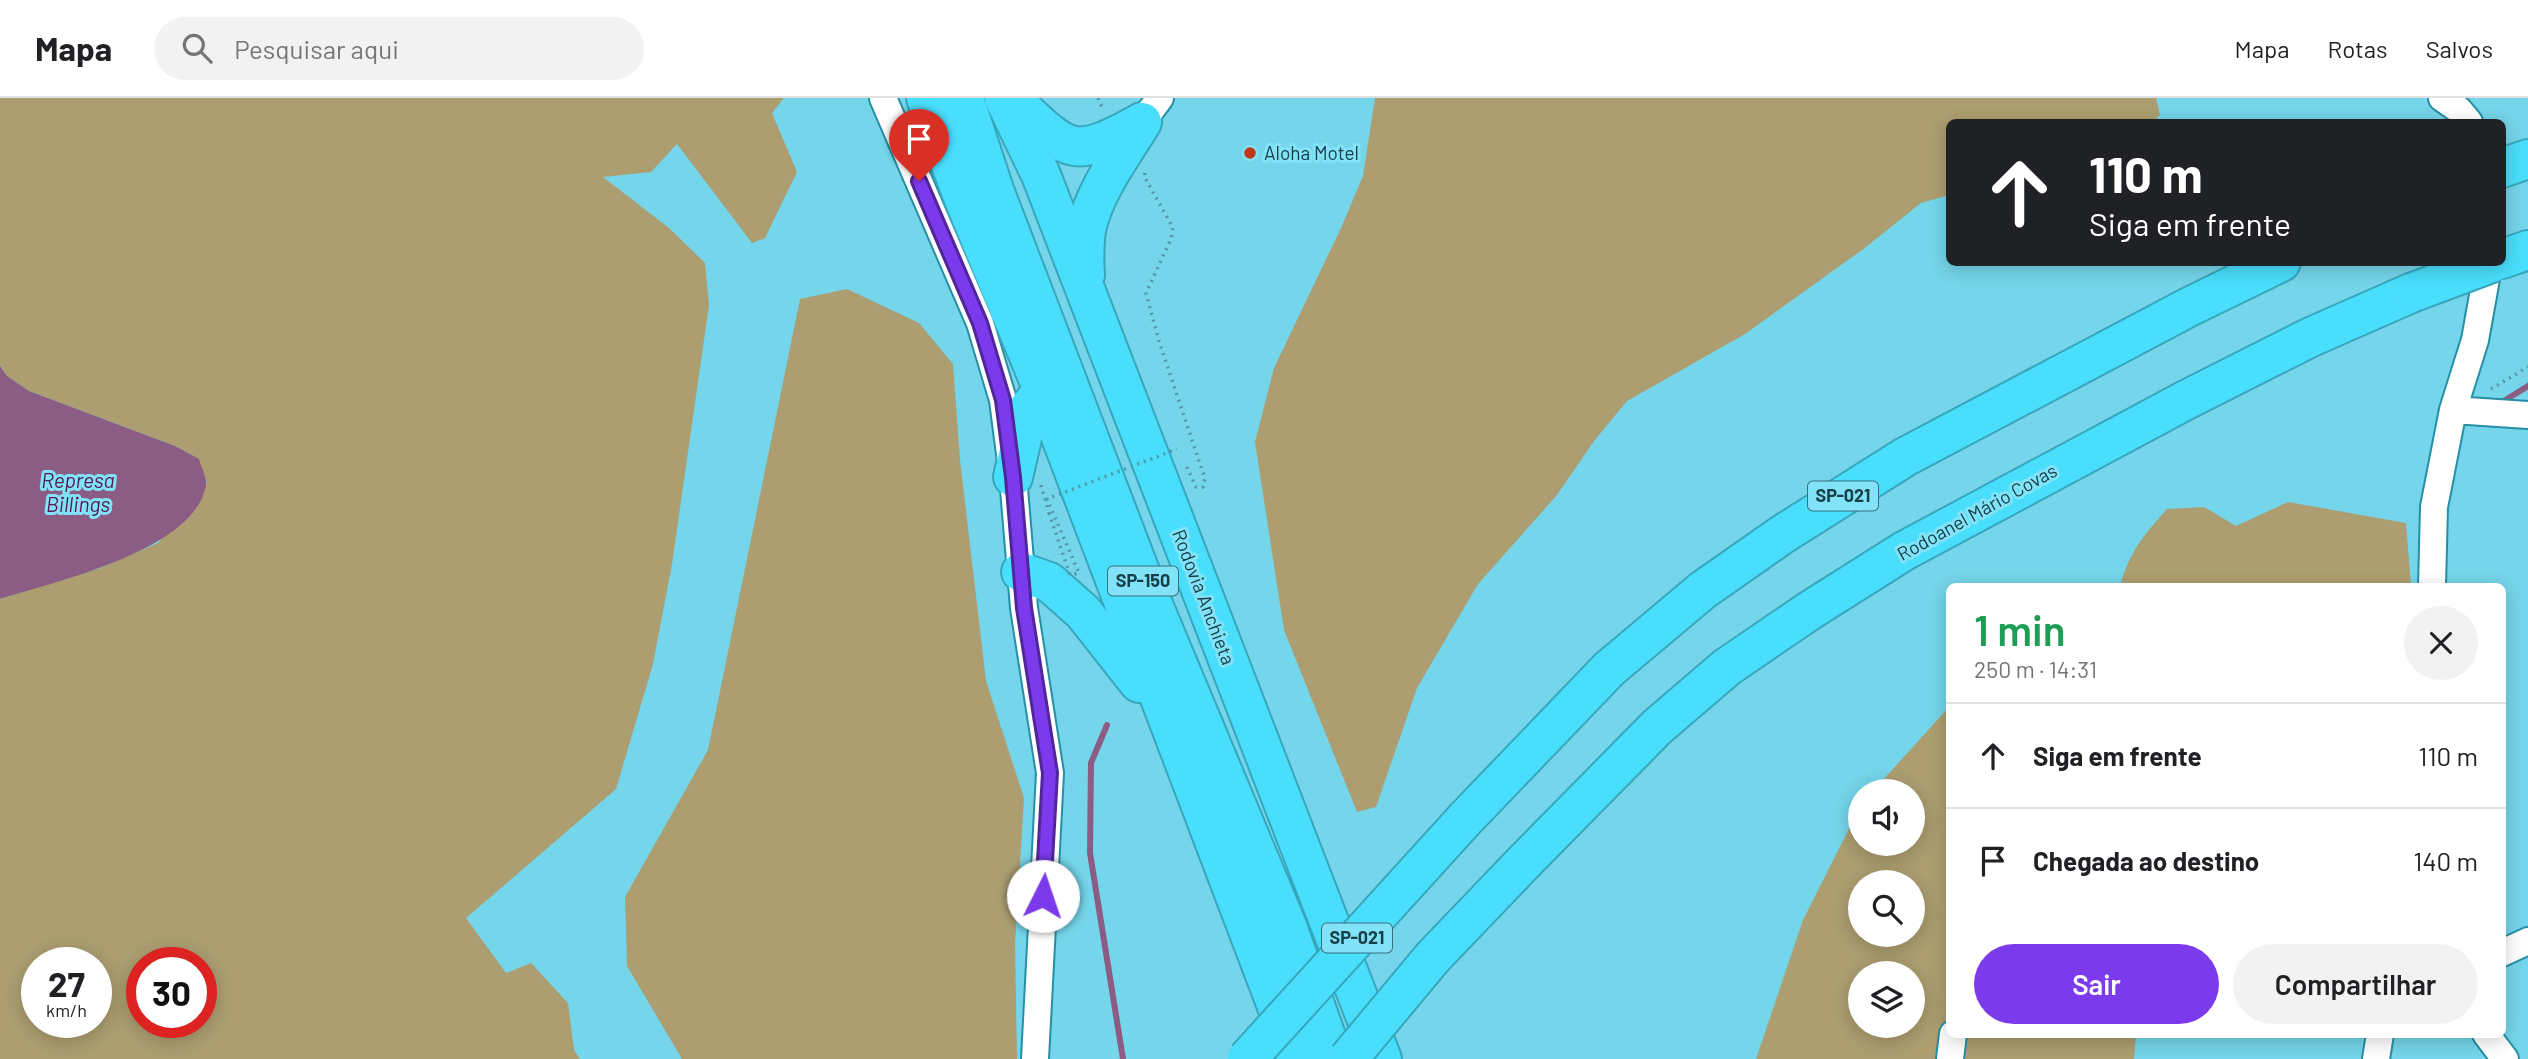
<!DOCTYPE html>
<html lang="pt">
<head>
<meta charset="utf-8">
<style>
	:root { --surface:#fff; --page:#f2f2f2; --text:#202124; --muted:#757577; --line:#e0e0e0; --accent:#7c3aed }
	body { margin:0; font-family:Barlow,sans-serif; background:var(--page); color:var(--text); height:100vh; display:flex; flex-direction:column; font-size:26px; white-space:nowrap }
	* { box-sizing:border-box; margin:0 }
	p { font-size:23px; color:var(--muted) }
	.icon { flex:none; width:38px; height:38px; fill:none; stroke:currentColor; stroke-width:2; stroke-linecap:round; stroke-linejoin:round }
	.map { position:relative; flex:1; overflow:hidden }
	.drawer { position:absolute; left:1946px; top:485px; width:560px; height:455px; display:flex; flex-direction:column; background:var(--surface); border-radius:10px; box-shadow:0 4px 18px #0003 }
	.drawer>* { flex:none }
	.top-card { position:absolute; left:1946px; top:21px; width:560px; height:147px; border-radius:10px; box-shadow:0 4px 18px #0003; background:#202124; color:#fff; overflow:hidden }
	.buttons { position:absolute; left:1848px; top:681px; display:grid; gap:14px }
	.buttons a { display:grid; place-items:center; width:77px; height:77px; border-radius:50%; background:var(--surface); box-shadow:0 4px 18px #0003; font-size:35px }
	.speed { position:absolute; left:21px; top:849px; display:flex; gap:14px; font-size:35px; font-weight:700; text-align:center }
	.speed>* { display:grid; place-content:center; width:91px; height:91px; border-radius:50%; background:var(--surface); box-shadow:0 4px 18px #0003; line-height:1 }
	.speed small { font-size:18px; font-weight:400 }
	.speed .limit { border:10px solid #d22; background:#fff; color:#111 }
	.pin { position:absolute; display:grid; place-items:center; width:60px; height:60px; color:#fff; margin:-72px -30px; border-radius:50% 50% 50% 0; rotate:-45deg; box-shadow:0 0 7px #0007 }
	.pin .icon { rotate:45deg }
	.me { position:absolute; width:77px; margin:-38px; rotate:4deg; stroke-linejoin:round; filter:drop-shadow(0 0 5px #0008) }
	.turn { display:flex; align-items:center; gap:24px; height:147px; padding:0 28px; font-size:32px }
	.turn .icon { width:91px; height:91px; stroke-width:2.5 }
	.turn b { display:block; font-size:49px; line-height:60px }
	.round { display:grid; place-items:center; flex:none; width:74px; height:74px; border-radius:37px; background:var(--page) }
	.overview { display:flex; align-items:center; justify-content:space-between; height:119px; padding:0 28px }
	h1 { font-size:42px; font-weight:600; line-height:52px; color:#1e9e55 }
	.primary-button { display:flex; gap:14px; margin-top:auto; padding:14px 28px }
	.primary-button a { flex:1; height:80px; border-radius:42px; background:var(--accent); color:#fff; font-size:28px; font-weight:600; line-height:80px; text-align:center }
	.primary-button a+a { background:var(--page); color:var(--text) }
	ul { padding:0; list-style:none }
	li { display:flex; align-items:center; gap:21px; height:105px; padding:0 28px; border-top:2px solid var(--line) }
	li div { flex:1 }
	li b { display:block; font-size:26px }
	li em { font-style:normal }
	header { display:flex; align-items:center; gap:42px; box-sizing:border-box; height:98px; padding:0 35px; background:var(--surface); border-bottom:2px solid var(--line) }
	header strong { font-size:33px }
	nav { display:flex; gap:38px; margin-inline-start:auto; font-size:24px }
	.search { width:490px; height:63px; background:var(--page); display:flex; align-items:center; gap:18px; box-sizing:border-box; padding:0 24px; border-radius:38px; color:var(--muted); font-size:26px }
	.map>svg:first-child { display:block }
	.green { fill:#ac9e70; fill-rule:evenodd }
	.water { fill:#8c5d84 }
	.lines { fill:none; stroke-linecap:round; stroke-linejoin:round }
	.stream { stroke:#8c5d84; stroke-width:6 }
	.minor-casing { stroke:#2590a3; stroke-width:30 }
	.highway-casing { stroke:#38a7bd; stroke-width:42 }
	.path { stroke:#509aaa; stroke-width:3.5; stroke-dasharray:2 5; stroke-linecap:butt }
	.minor { stroke:#fff; stroke-width:26 }
	.highway { stroke:#49defb; stroke-width:38 }
	.highway-bridge-casing { stroke:#38a7bd; stroke-width:42; stroke-linecap:butt }
	.path-bridge { stroke:#509aaa; stroke-width:3.5; stroke-dasharray:2 5; stroke-linecap:butt }
	.highway-bridge { stroke:#49defb; stroke-width:38 }
	.route-casing { stroke:#51269a; stroke-width:18 }
	.route { stroke:#7c3aed; stroke-width:12 }
	.poi-dot { fill:#c03618; stroke:#82e3f8; stroke-width:2.5 }
	.labels { text-anchor:middle; stroke-width:6; stroke-linejoin:round; paint-order:stroke }
	.shield { fill:#82e3f8; stroke:#37717e; stroke-width:2 }
	.shield-label { font-size:18px; font-weight:bold; fill:#174049 }
	.poi-label { font-size:19px; fill:#174049; stroke:#82e3f8; text-anchor:start }
	.street-label { font-size:19px; fill:#174049; stroke:#82e3f8 }
	.water-label { font-size:21px; font-style:italic; fill:#571b4f; stroke:#82e3f8 }
</style>
</head>
<body>
<header>
<strong>Mapa</strong>
<div class="search"><svg class="icon" aria-label="search" viewBox="0 0 24 24"><circle cx="10" cy="10" r="6"/><path d="M15 15l6 6"/></svg>Pesquisar aqui</div>
<nav><a>Mapa</a><a>Rotas</a><a>Salvos</a></nav>
</header>
<div class="map">
<svg width="2528" height="961" viewBox="0 0 2528 961">
	<rect width="100%" height="100%" fill="#75d5ea"/>
	<!-- green -->
	<path class="green" d="M0 0H784L772 15 797 74 765 140 752 145 677 46 651 74 603 79 669 130 705 165 709 207 672 466 653 566 616 691 466 820 506 875 531 865 568 905 574 952 580 961H0V501L100 470 158 445 207 385 198 361 175 348 29 293 7 278 0 268ZM37 864H96V924H37ZM142 864H201V924H142Z
		M1375 0H2156L2160 17 2153 24H1950L1949 97 1921 105 1862 152 1745 236 1627 303 1594 343 1557 397 1478 486 1417 590 1376 709 1357 714 1284 532 1255 344 1274 270 1341 130 1363 78Z
		M847 191 919 225 953 266 960 362 986 583 1024 700 1015 847 1017 961H682L627 868 625 799 708 652 800 201Z
		M2288 404 2406 425 2411 488H2120C2130 453 2143 438 2167 411L2204 409 2236 428Z
		M1949 609 1950 936H2136L2134 961H1756L1803 822 1860 709V746H1913V693H1873ZM1860 784H1913V836H1860ZM1860 875H1913V928H1860Z"/>
	<!-- water -->
	<path class="water" d="M0 268 7 278 29 293 175 348 199 361C201 369 207 380 206 387 196 452 54 484 0 501Z"/>
	<g class="lines">
		<!-- stream -->
		<path class="stream" d="M2499 306 2528 288
			M1107 627 1091 665 1090 755 1123 961"/>
		<defs>
			<path id="minor" d="M883 0 980 225 1003 302 1013 379 1024 510 1050 675 1035 961
				M2442 0 2459 12 2469 24
				M1142 24 1160 0
				M2453 312 2528 317
				M2432 488 2434 409 2453 312 2475 242 2489 164
				M2502 855 2528 843
				M2486 936 2505 961
				M1950 961 1953 936
				M2376 961 2380 936"/>
			<path id="highway" d="M926 0 965 104 1043 292 1297 961
				M964 0 994 92 1149 497 1287 828 1334 961
				M1004 0 1041 77C1153 372 1270 666 1382 961
				M1013 2C1069 55 1072 63 1142 24
				M2502 70 2528 61
				M2502 161 2528 152
				M1085 177C1084 162 1084 147 1086 132 1094 93 1122 57 1142 24
				M1013 379 1029 310 1043 292
				M1021 474 1049 484 1083 514 1139 585
				M1466 720 1609 571 1703 492 1783 436 1905 359 2189 209 2281 164
				M1525 763 1657 629 1727 569 1809 513 1904 453 2186 302 2311 239 2411 195"/>
		</defs>
		<!-- minor casing -->
		<use href="#minor" class="minor-casing"/>
		<!-- highway casing -->
		<use href="#highway" class="highway-casing"/>
		<!-- path -->
		<path class="path" d="M1098 0 1103 12
			M1145 75 1144 78 1173 130 1171 141 1146 195 1159 243 1202 372 1205 380 1203 389H1196L1185 365
			M2491 291 2528 269
			M1041 387 1049 415"/>
		<!-- minor -->
		<use href="#minor" class="minor"/>
		<!-- highway -->
		<use href="#highway" class="highway"/>
		<defs>
			<path id="highway-bridge" d="M2411 195 2494 164
				M1247 961 1466 720
				M1348 961 1433 859 1525 763"/>
		</defs>
		<!-- highway-bridge casing -->
		<use href="#highway-bridge" class="highway-bridge-casing"/>
		<!-- path-bridge -->
		<path class="path-bridge" d="M1049 415 1070 477 1079 475 1047 401 1177 351"/>
		<!-- highway-bridge -->
		<use href="#highway-bridge" class="highway-bridge"/>
	</g>
	<g class="lines">
		<defs>
			<path id="route" d="M919 83 980 225 1003 302 1013 379 1024 510 1050 675 1043 798"/>
		</defs>
		<!-- route casing -->
		<use href="#route" class="route-casing"/>
		<!-- route -->
		<use href="#route" class="route"/>
	</g>
	<!-- markers -->
	<circle class="poi-dot" cx="1250" cy="55" r="7"/>
	<g class="labels">
		<!-- shield labels -->
		<g class="shield">
			<rect x="1808" y="383.5" width="70" height="29" rx="5"/>
			<rect x="1108" y="468.5" width="70" height="29" rx="5"/>
			<rect x="1322" y="825.5" width="70" height="29" rx="5"/>
		</g>
		<g class="shield-label">
			<text x="1843" y="404">SP-021</text>
			<text x="1143" y="489">SP-150</text>
			<text x="1357" y="846">SP-021</text>
		</g>
		<!-- poi labels -->
		<g class="poi-label">
			<text x="1264" y="62">Aloha Motel</text>
		</g>
		<!-- street labels -->
		<g class="street-label">
			<text transform="translate(1977 414) rotate(-29)" y="7">Rodoanel Mário Covas</text>
			<text transform="translate(1204 499) rotate(69)" y="7">Rodovia Anchieta</text>
		</g>
		<!-- water labels -->
		<g class="water-label">
			<text x="78" y="390">Represa<tspan x="78" dy="24">Billings</tspan></text>
		</g>
	</g>
</svg>
<div class="buttons">
<a><svg class="icon" aria-label="sound" viewBox="0 0 24 24"><path d="M4 9h4l5-4v14l-5-4H4zM17 9q2 3 0 6"/></svg></a>
<a><svg class="icon" aria-label="search" viewBox="0 0 24 24"><circle cx="10" cy="10" r="6"/><path d="M15 15l6 6"/></svg></a>
<a><svg class="icon" aria-label="layers" viewBox="0 0 24 24"><path d="M12 4l9 5-9 5-9-5zM3 14l9 5 9-5"/></svg></a>
</div>
<div class="speed"><div>27<small>km/h</small></div><div class="limit">30</div></div>
<div class="pin" style="left:919px;top:83px;background:#d93025"><svg class="icon" aria-label="arrive" viewBox="0 0 24 24"><path d="M6 21V4h12l-3 4 3 4H6"/></svg></div>
<svg class="me" style="left:1043px;top:798px" viewBox="-20 -20 40 40"><circle r="19" fill="#fff"/><path d="M0-13L10 11 0 6-10 11z" fill="#7c3aed"/></svg>
<div class="top-card">
<div class="turn"><svg class="icon" aria-label="ahead" viewBox="0 0 24 24"><path d="M12 20V5M6 11l6-6 6 6"/></svg><div><b>110 m</b>Siga em frente</div></div>
</div>
<section class="drawer">
<div class="overview"><div><h1>1 min</h1><p>250 m · 14:31</p></div><a class="round"><svg class="icon" aria-label="close" viewBox="0 0 24 24"><path d="M6 6l12 12M18 6L6 18"/></svg></a></div>
<ul>
<li><svg class="icon" aria-label="ahead" viewBox="0 0 24 24"><path d="M12 20V5M6 11l6-6 6 6"/></svg><div><b>Siga em frente</b></div><em>110 m</em></li>
<li><svg class="icon" aria-label="arrive" viewBox="0 0 24 24"><path d="M6 21V4h12l-3 4 3 4H6"/></svg><div><b>Chegada ao destino</b></div><em>140 m</em></li>
</ul>
<div class="primary-button"><a>Sair</a><a>Compartilhar</a></div>
</section>
</div>
</body>
</html>
